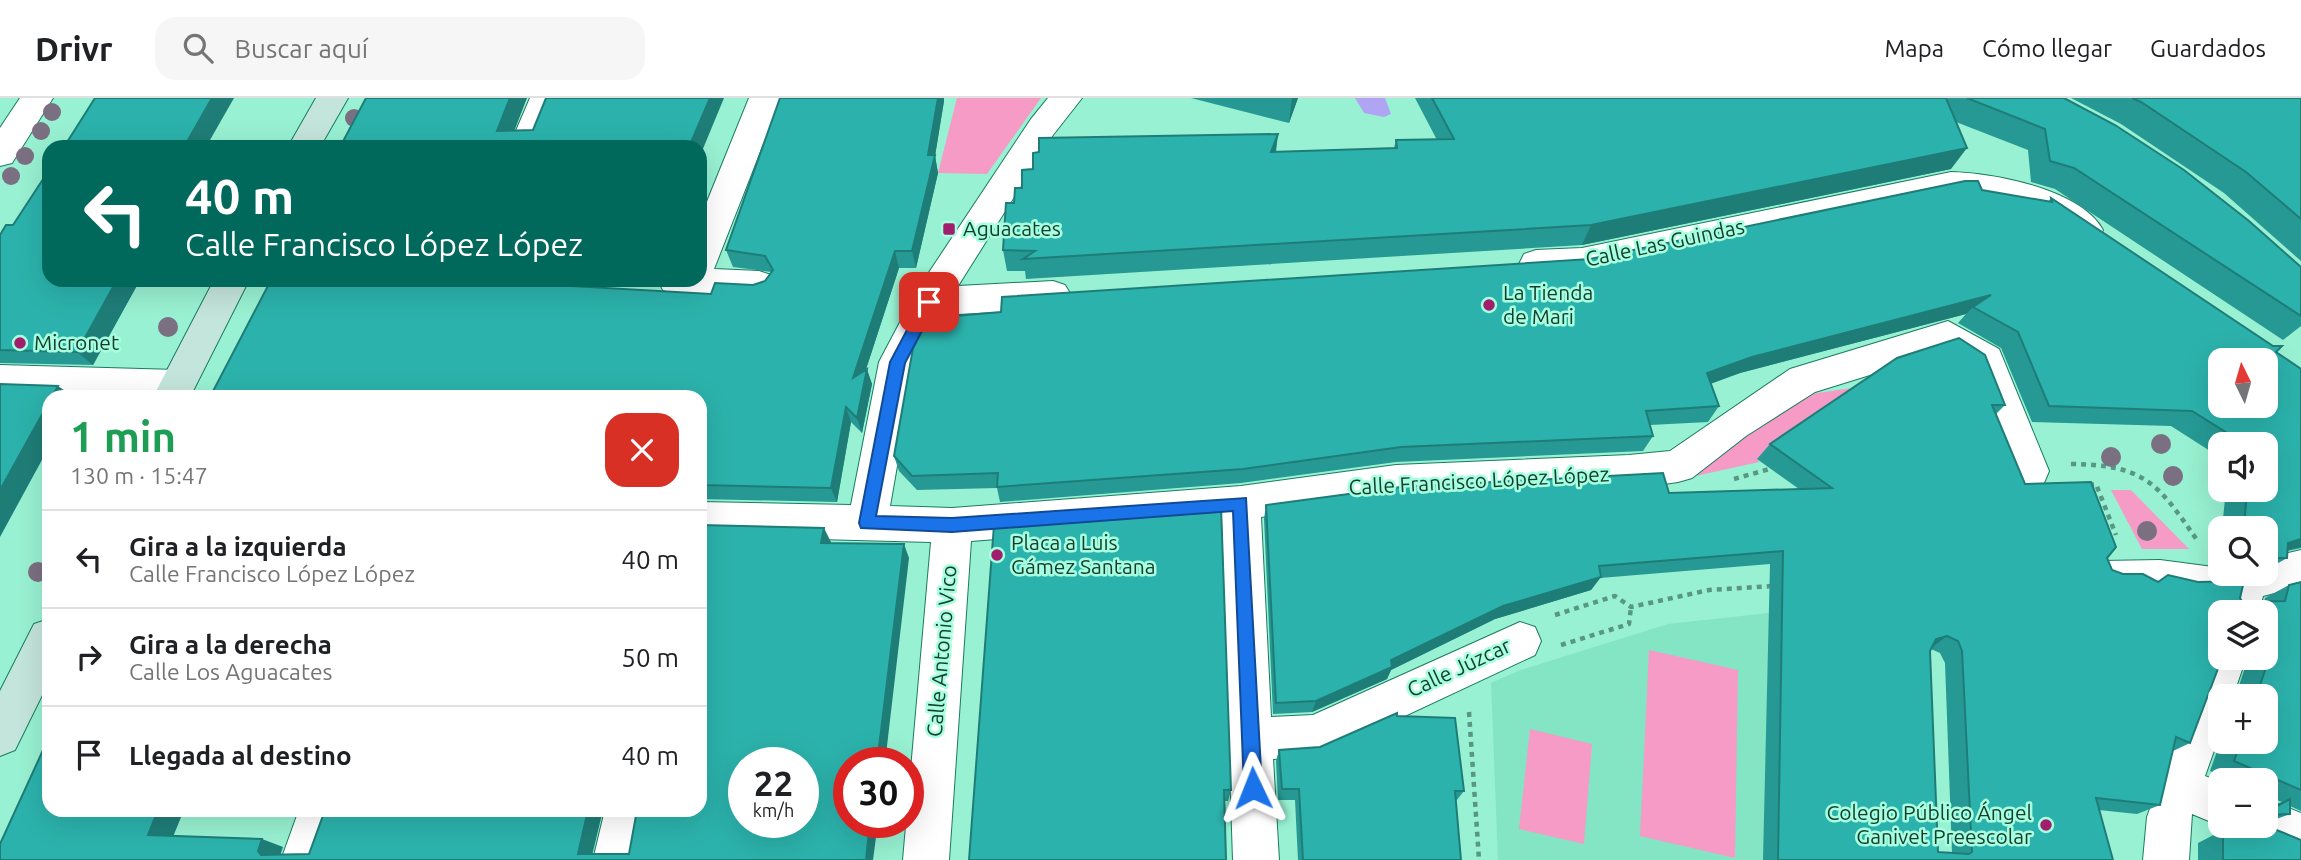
<!DOCTYPE html>
<html lang="es">
<head>
<meta charset="utf-8">
<style>
	:root { --surface:#fff; --page:#f6f6f6; --text:#202124; --muted:#757577; --line:#e0e0e0 }
	body { margin:0; font-family:Ubuntu,sans-serif; background:var(--page); color:var(--text); height:100vh; display:flex; flex-direction:column; font-size:26px; white-space:nowrap }
	* { box-sizing:border-box; margin:0 }
	p { font-size:23px; color:var(--muted) }
	.icon { flex:none; width:38px; height:38px; fill:none; stroke:currentColor; stroke-width:2; stroke-linecap:round; stroke-linejoin:round }
	.map { position:relative; flex:1; overflow:hidden }
	.panel { position:absolute; left:42px; top:292px; width:665px; height:427px; display:flex; flex-direction:column; background:var(--surface); border-radius:21px; box-shadow:0 7px 28px #0002 }
	.panel>* { flex:none }
	.hud { position:absolute; left:42px; top:42px; width:665px; height:147px; border-radius:21px; box-shadow:0 7px 28px #0002; background:#00695c; color:#fff; overflow:hidden }
	.needle { width:46px; rotate:355deg }
	.tools { position:absolute; left:2208px; top:250px; display:grid; gap:14px }
	.tools a { display:grid; place-items:center; width:70px; height:70px; border-radius:14px; background:var(--surface); box-shadow:0 7px 28px #0002; font-size:35px }
	.speed { position:absolute; left:728px; top:649px; display:flex; gap:14px; font-size:35px; font-weight:700; text-align:center }
	.speed>* { display:grid; place-content:center; width:91px; height:91px; border-radius:50%; background:var(--surface); box-shadow:0 7px 28px #0002; line-height:1 }
	.speed small { font-size:18px; font-weight:400 }
	.speed .limit { border:10px solid #d22; background:#fff; color:#111 }
	.pin { position:absolute; display:grid; place-items:center; width:60px; height:60px; color:#fff; margin:-30px; border-radius:14px; box-shadow:0 4px 10px #0006 }
	.me { position:absolute; width:77px; margin:-38px; rotate:358deg; stroke-linejoin:round; filter:drop-shadow(0 0 5px #0008) }
	.turn { display:flex; align-items:center; gap:24px; height:147px; padding:0 28px; font-size:32px }
	.turn .icon { width:91px; height:91px; stroke-width:2.5 }
	.turn b { display:block; font-size:49px; line-height:60px }
	.round { display:grid; place-items:center; flex:none; width:74px; height:74px; border-radius:21px; background:var(--page) }
	.summary { display:flex; align-items:center; justify-content:space-between; height:119px; padding:0 28px }
	h1 { font-size:42px; font-weight:600; line-height:52px; color:#1e9e55 }
	ul { padding:0; list-style:none }
	li { display:flex; align-items:center; gap:21px; height:98px; padding:0 28px; border-top:2px solid var(--line) }
	li div { flex:1 }
	li b { display:block; font-size:26px }
	li em { font-style:normal }
	header { display:flex; align-items:center; gap:42px; box-sizing:border-box; height:98px; padding:0 35px; background:var(--surface); border-bottom:2px solid var(--line) }
	header strong { font-size:33px }
	nav { display:flex; gap:38px; margin-inline-start:auto; font-size:24px }
	.search { width:490px; height:63px; background:var(--page); display:flex; align-items:center; gap:18px; box-sizing:border-box; padding:0 24px; border-radius:21px; color:var(--muted); font-size:26px }
	.map>svg:first-child { display:block }
	.built { fill:#83e5c4 }
	.green { fill:#f59bc6 }
	.water { fill:#b0a5f3 }
	.lines { fill:none; stroke-linecap:round; stroke-linejoin:round }
	.lane-casing { stroke:#197c61; stroke-width:2 }
	.street-casing { stroke:#197c61; stroke-width:2 }
	.secondary-casing { stroke:#197c61; stroke-width:2 }
	.path { stroke:#589782; stroke-width:4.5; stroke-dasharray:5 5; stroke-linecap:butt }
	.lane { fill:#fff; fill-rule:evenodd }
	.street { fill:#fff; fill-rule:evenodd }
	.secondary { fill:#c4e5db; fill-rule:evenodd }
	.tree { fill:#7b6f82 }
	.wall { fill:#269994; fill-rule:evenodd }
	.shaded-wall { fill:#1f7d78 }
	.building { fill:#2cb2ac; stroke:#1f7d78; stroke-width:2; fill-rule:evenodd }
	.route { fill:#1a73e8; stroke:#114b97; stroke-width:2 }
	.poi-dot { fill:#a21e6d; stroke:#a6ffdf; stroke-width:2.5 }
	.labels { text-anchor:middle; stroke-width:5; stroke-linejoin:round; paint-order:stroke }
	.poi-label { font-size:21px; fill:#163c30; stroke:#a6ffdf; text-anchor:start }
	.street-label { font-size:21px; fill:#163c30; stroke:#a6ffdf }
</style>
</head>
<body>
<header>
<strong>Drivr</strong>
<div class="search"><svg class="icon" aria-label="search" viewBox="0 0 24 24"><circle cx="10" cy="10" r="6"/><path d="M15 15l6 6"/></svg>Buscar aquí</div>
<nav><a>Mapa</a><a>Cómo llegar</a><a>Guardados</a></nav>
</header>
<div class="map">
<svg width="2301" height="762" viewBox="0 0 2301 762">
	<rect width="100%" height="100%" fill="#98f1d2"/>
	<!-- built -->
	<path class="built" d="M1768 515 1844 531 1909 762H1498L1491 585 1518 573 1668 526Z"/>
	<!-- green -->
	<path class="green" d="M957 0H1041L987 76 938 75Z
		M1852 290 1758 361 1759 364 1691 379 1788 306 1811 296Z
		M2111 392H2131L2189 451H2142Z
		M1649 552 1738 572 1735 760 1640 738Z
		M1530 631 1592 646 1584 746 1519 731Z"/>
	<!-- water -->
	<path class="water" d="M1355 0H1385L1391 16 1384 19 1364 15Z"/>
	<g class="lines">
		<defs>
			<path id="lane" d="M2160 462 2221 470V476H2254L2258 484 2254 492 2245 496 2160 486 2102 487 2093 483 2089 475 2093 467 2102 463Z"/>
			<path id="street" d="M20 0H53L12 65 0 68V30Z
				M530 0H562L541 49H509Z
				M749 0H781L714 171 759 173 771 177 777 187 771 197 759 201 675 196 663 192 658 182H700V121Z
				M1048 0H1082L1053 37 958 188 1053 183 1065 187 1071 197 1065 207 1053 211 940 217 915 265 890 408 952 410 1241 388 1396 367 1629 357 1670 353 1790 271 1948 223 1999 251 2049 373 2044 385 2030 390 2016 385 1971 271 1944 254 1815 294 1746 338 1692 380 1678 384 1629 391 1396 401 1261 419 1271 619 1313 617 1520 524 1535 529 1541 543 1535 557 1330 653 1315 659 1273 661 1279 762H1233L1222 423 971 443 949 762H903L931 444 700 438V404L851 407 879 264 916 194 1031 21Z
				M1951 74C1993 75 2081 91 2103 132L2098 141 2086 145 2012 106 1951 98 1582 176 1536 180 1524 176 1519 166 1524 156 1536 152 1582 150Z
				M0 267 177 272 190 276 195 287 186 299 0 297Z
				M2301 452V488L2263 498 2259 514H2221V519L2219 514 2228 476H2266V460Z
				M2221 542V560H2246L2233 598H2221V633L2205 678 2221 684V728L2192 716 2189 762H2143L2147 719 2204 560 2210 546Z
				M2266 701 2301 715V759L2250 739 2246 728H2266Z
				M299 712H343L327 762H281Z
				M605 712H649L639 762H593Z"/>
			<path id="secondary" d="M316 0H348L320 49H288Z
				M214 182H249L190 299H153Z
				M49 521V583L15 652 0 658V593L34 526Z"/>
		</defs>
		<!-- lane casing -->
		<use href="#lane" class="lane-casing"/>
		<!-- street casing -->
		<use href="#street" class="street-casing"/>
		<!-- secondary casing -->
		<use href="#secondary" class="secondary-casing"/>
		<!-- path -->
		<path class="path" d="M2071 366C2144 367 2157 384 2197 442
			M1734 381 1773 370
			M2089 387 2096 386 2116 437
			M1555 517 1615 498 1631 509 1709 492 1773 488
			M1561 547 1629 526 1631 509
			M1469 614 1479 762"/>
		<!-- lane -->
		<use href="#lane" class="lane"/>
		<!-- street -->
		<use href="#street" class="street"/>
		<!-- secondary -->
		<use href="#secondary" class="secondary"/>
	</g>
	<!-- trees -->
	<g class="tree">
		<circle cx="52" cy="14" r="9"/>
		<circle cx="354" cy="20" r="9"/>
		<circle cx="41" cy="33" r="9"/>
		<circle cx="25" cy="58" r="9"/>
		<circle cx="11" cy="78" r="9"/>
		<circle cx="168" cy="229" r="10"/>
		<circle cx="2161" cy="346" r="10"/>
		<circle cx="2111" cy="359" r="10"/>
		<circle cx="2173" cy="378" r="10"/>
		<circle cx="2147" cy="433" r="10"/>
		<circle cx="38" cy="474" r="10"/>
	</g>
	<!-- wall -->
	<path class="wall" d="M1191 0H1298L1289 25Z
		M1415 0H2064L2301 169V228L2283 242 2055 91 2031 84 2028 52 1956 24 1951 71 1582 147 1026 181 1025 173H1007L1003 152 1014 105 1033 71 1278 36 1276 54 1394 50 1396 42H1437Z
		M2071 0H2301V163L2224 95 2121 26Z
		M944 3 935 58 938 75 916 170H899L866 271 872 286 862 335 851 324 837 404 700 401V299L470 183 471 182H597L586 189 711 196 753 187 765 183 771 174 733 169 726 152Z
		M1982 92 2048 104 2051 100 2301 271V450L2287 453V460L2266 472V430H2222L2226 392H2266V346H2221V360L2171 328 2032 324 2001 250 1958 225 1966 216 1740 275 1711 285 1719 308 1708 324 1650 327 1653 338 1643 353 1396 364 1241 385 1000 404 997 390 917 392 899 373 894 358 1590 161Z
		M13 127 49 182H140L93 267 0 265V137Z
		M1897 260 2005 307 1996 316 2025 386 2107 460 2112 472 2123 476 2157 484 2168 477 2240 500 2243 506 2247 504H2264L2265 500 2289 487 2301 484V713L2290 708V716L2271 723 2274 731 2301 762H2198V745L2231 728H2266V710L2282 704 2266 698V682H2231L2210 673 2221 642V644H2266V598H2228L2237 594 2248 560H2266V514H2221L2190 645 2173 653 2160 707 2137 716 2099 712 2113 762H1763L1770 466 1600 480 1591 492 1495 521 1391 572 1387 581 1312 614 1273 616 1264 421 1266 407 1799 391 1757 361 1770 346ZM1931 551 1940 555 1945 565 1952 755 1938 754 1930 553Z
		M994 427 1231 692 1228 703H1224Z
		M1397 618 1464 693 1456 703 1461 762H1298L1295 702H1278L1276 663 1279 652 1320 649Z"/>
	<!-- shaded-wall -->
	<path class="shaded-wall" d="M212 0H234L206 49H184Z
		M510 0H527L508 49 497 33Z
		M710 0H724L700 58V49H689Z
		M938 0H944V3L935 58 938 75 916 170 912 153Z
		M1292 0H1298L1289 25Z
		M1278 36 1275 58 1271 54Z
		M1967 50 1951 71 1582 147 1591 127Z
		M895 153 899 170 858 296 853 280Z
		M117 182H140L93 267 77 254Z
		M561 182H597L564 204 553 187Z
		M1991 197 1973 209 1966 216 1740 275 1697 291 1707 275 1752 259Z
		M867 271 872 286 862 335 857 320Z
		M58 288 74 299H52Z
		M49 304V349L0 439V392Z
		M846 309 851 324 837 404 831 390Z
		M824 430 831 444 828 459 821 445Z
		M2301 441V449L2266 458 2288 445Z
		M904 446 909 460 885 665H877Z
		M1601 479 1591 492 1495 521 1391 572 1387 581 1312 614 1316 603 1391 562 1503 508Z
		M1947 538 1930 551 1936 541Z
		M158 712H184L170 746 148 737Z
		M588 712H603L591 762 578 756Z
		M870 724H878L873 762H866Z
		M262 741 283 749 279 761 261 757 258 753Z"/>
	<!-- building -->
	<path class="building" d="M95 0H212L184 49H64Z
		M366 0H510L497 33 533 32 546 0H710L689 49H340Z
		M780 0H938L928 57H935L912 153H895L853 280 867 271 857 320 846 309 831 390 700 387V299H210L271 182H452L470 183 471 182H561L553 187 711 196 715 185 753 187 765 183 773 172 765 158 726 152Z
		M1432 0H1946L1967 50 1591 127 1023 161 1035 153 1003 152 1006 105H1014L1015 90H1022V72L1033 71V55L1039 54V40L1278 36 1271 54 1397 50 1396 42 1454 41Z
		M1967 0H2064L2115 27 2184 72 2249 123 2301 169V218L2074 70 2050 63 2045 31Z
		M2132 0H2301V121L2246 74 2141 4Z
		M49 72V182H117L77 254 0 252V137L6 127H13Z
		M1965 83H1978L1982 92 2052 104 2051 100 2273 248H2282L2276 254 2301 271V441L2288 445 2287 460H2266V430H2244L2247 392H2266V346H2245L2192 313 2049 308 2018 234 1973 209 1991 197 1752 259 1707 275 1719 308 1646 313 1653 338 1401 349 1243 371 997 389 998 375 912 378 894 358 913 250 922 233 943 219 1001 214 1002 199 1590 161ZM2221 262H2266V308H2221Z
		M1959 240 1985 257 2005 307H1992L2025 386 2091 384 2116 449 2107 460 2112 472 2123 476H2143L2158 484 2168 477 2198 484 2244 483 2240 500 2245 509 2247 504 2285 503 2289 487 2301 484V692L2234 663 2241 644H2266V598H2248V589L2260 587 2273 549 2270 545H2266V514H2221V560H2222L2190 645 2176 639 2160 707 2096 700 2113 762H1778L1783 453 1599 468 1601 479 1503 508 1391 562 1392 569 1316 603 1276 605 1266 407 1401 389 1663 375 1669 395 1832 390 1770 346 1897 260ZM1947 538 1958 543 1962 553 1972 754 1969 756 1938 754 1930 553 1936 541Z
		M0 286 58 288 52 299H49V304L0 392Z
		M1221 409 1231 692H1224L1226 762H969L994 427Z
		M700 427 824 430 821 445 904 446 877 665H849V724H870L866 762H0V746L49 639V712H158L148 737 262 741 258 753 261 757 309 756 325 712H588L578 756H629L637 712H700ZM744 665H803V724H744Z
		M1397 615V618L1455 620 1464 693H1455L1461 762H1303L1299 691H1282L1279 652 1320 649Z
		M2290 701V716L2270 717 2274 731 2301 742V762H2223V736L2239 728H2266V714Z"/>
	<!-- route -->
	<path class="route" d="M929 199 937 204 905 265 876 418 952 420 1246 400 1262 690 1259 696 1253 699 1247 696 1244 690 1233 413 952 434 861 430 859 425 890 264 924 200Z"/>
	<!-- markers -->
	<g class="poi-dot">
		<rect x="942" y="124" width="14" height="14" rx="3.5"/>
		<circle cx="1489" cy="207" r="7"/>
		<circle cx="20" cy="245" r="7"/>
		<circle cx="997" cy="457" r="7"/>
		<circle cx="2046" cy="727" r="7"/>
	</g>
	<g class="labels">
		<!-- poi labels -->
		<g class="poi-label">
			<text x="963" y="138">Aguacates</text>
			<text x="1503" y="202">La Tienda<tspan x="1503" dy="24">de Mari</tspan></text>
			<text x="34" y="252">Micronet</text>
			<text x="1011" y="452">Placa a Luis<tspan x="1011" dy="24">Gámez Santana</tspan></text>
			<text x="2032" y="722" text-anchor="end">Colegio Público Ángel<tspan x="2032" dy="24">Ganivet Preescolar</tspan></text>
		</g>
		<!-- street labels -->
		<g class="street-label">
			<text transform="translate(1665 145) rotate(-12)" y="7">Calle Las Guindas</text>
			<text transform="translate(1479 383) rotate(-3)" y="7">Calle Francisco López López</text>
			<text transform="translate(942 553) rotate(-85)" y="7">Calle Antonio Vico</text>
			<text transform="translate(1459 570) rotate(-25)" y="7">Calle Júzcar</text>
		</g>
	</g>
</svg>
<div class="tools">
<a><svg class="needle" viewBox="-14 -14 28 28"><path d="M0-13l5 13h-10z" fill="#e53935"/><path d="M0 13l5-13h-10z" fill="#757577"/></svg></a>
<a><svg class="icon" aria-label="sound" viewBox="0 0 24 24"><path d="M4 9h4l5-4v14l-5-4H4zM17 9q2 3 0 6"/></svg></a>
<a><svg class="icon" aria-label="search" viewBox="0 0 24 24"><circle cx="10" cy="10" r="6"/><path d="M15 15l6 6"/></svg></a>
<a><svg class="icon" aria-label="layers" viewBox="0 0 24 24"><path d="M12 4l9 5-9 5-9-5zM3 14l9 5 9-5"/></svg></a>
<a>+</a>
<a>−</a>
</div>
<div class="speed"><div>22<small>km/h</small></div><div class="limit">30</div></div>
<div class="pin" style="left:929px;top:204px;background:#d93025"><svg class="icon" aria-label="arrive" viewBox="0 0 24 24"><path d="M6 21V4h12l-3 4 3 4H6"/></svg></div>
<svg class="me" style="left:1253px;top:690px" viewBox="-20 -20 40 40"><path d="M0-17L14 15 0 8-14 15z" fill="#1a73e8" stroke="#fff" stroke-width="4"/></svg>
<div class="hud">
<div class="turn"><svg class="icon" aria-label="left" viewBox="0 0 24 24"><path d="M17 20v-9H6M10 6l-5 5 5 5"/></svg><div><b>40 m</b>Calle Francisco López López</div></div>
</div>
<section class="panel">
<div class="summary"><div><h1>1 min</h1><p>130 m · 15:47</p></div><a class="round" style="background:#d93025;color:#fff"><svg class="icon" aria-label="close" viewBox="0 0 24 24"><path d="M6 6l12 12M18 6L6 18"/></svg></a></div>
<ul>
<li><svg class="icon" aria-label="left" viewBox="0 0 24 24"><path d="M17 20v-9H6M10 6l-5 5 5 5"/></svg><div><b>Gira a la izquierda</b><p>Calle Francisco López López</p></div><em>40 m</em></li>
<li><svg class="icon" aria-label="right" viewBox="0 0 24 24"><path d="M7 20v-9h11M14 6l5 5-5 5"/></svg><div><b>Gira a la derecha</b><p>Calle Los Aguacates</p></div><em>50 m</em></li>
<li><svg class="icon" aria-label="arrive" viewBox="0 0 24 24"><path d="M6 21V4h12l-3 4 3 4H6"/></svg><div><b>Llegada al destino</b></div><em>40 m</em></li>
</ul>
</section>
</div>
</body>
</html>
